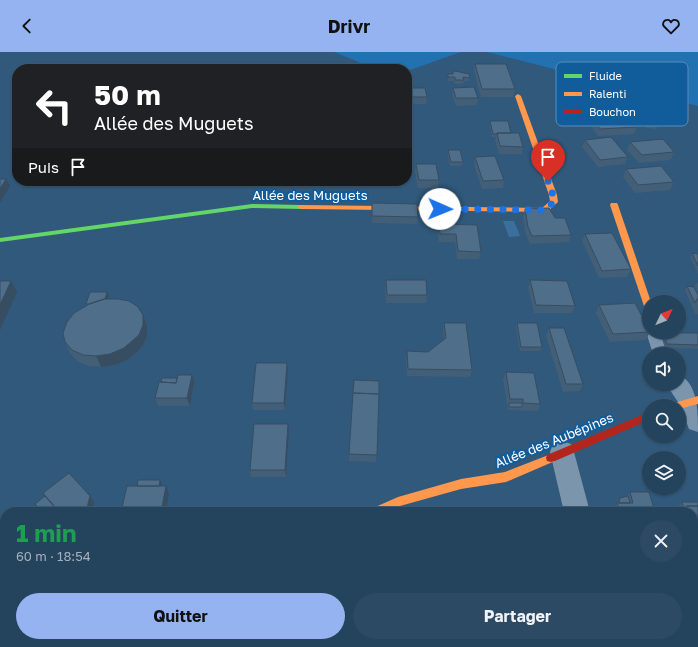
<!DOCTYPE html>
<html lang="fr">
<head>
<meta charset="utf-8">
<style>
	:root { --surface:#24435d; --page:#2c4a63; --text:#f1f3f6; --muted:#a3b0bc; --line:#415c72; --accent:#95b2f1 }
	body { margin:0; font-family:"Golos Text",sans-serif; background:var(--page); color:var(--text); height:100vh; display:flex; flex-direction:column; font-size:15px; white-space:nowrap }
	* { box-sizing:border-box; margin:0 }
	p { font-size:13px; color:var(--muted) }
	.icon { flex:none; width:22px; height:22px; fill:none; stroke:currentColor; stroke-width:2; stroke-linecap:round; stroke-linejoin:round }
	.map { position:relative; flex:1; overflow:hidden }
	.drawer { position:absolute; left:0px; top:455px; width:698px; height:140px; display:flex; flex-direction:column; background:var(--surface); border-radius:16px 16px 0 0; box-shadow:0 1px 3px #0004,0 0 0 1px var(--line) }
	.drawer>* { flex:none }
	.hud { position:absolute; left:12px; top:12px; width:400px; height:122px; border-radius:16px; box-shadow:0 1px 3px #0004,0 0 0 1px var(--line); background:#202124; color:#fff; overflow:hidden }
	.needle { width:26px; rotate:47deg }
	.controls { position:absolute; left:642px; top:243px; display:grid; gap:8px }
	.controls a { display:grid; place-items:center; width:44px; height:44px; border-radius:50%; background:var(--surface); box-shadow:0 1px 3px #0004,0 0 0 1px var(--line); font-size:20px }
	.pin { position:absolute; display:grid; place-items:center; width:34px; height:34px; color:#fff; margin:-41px -17px; border-radius:50% 50% 50% 0; rotate:-45deg; box-shadow:0 0 4px #0007 }
	.pin .icon { rotate:45deg }
	.me { position:absolute; width:44px; margin:-22px; rotate:91deg; stroke-linejoin:round; filter:drop-shadow(0 0 3px #0008) }
	.turn { display:flex; align-items:center; gap:14px; height:84px; padding:0 16px; font-size:18px }
	.turn .icon { width:52px; height:52px; stroke-width:2.5 }
	.turn b { display:block; font-size:28px; line-height:34px }
	.then { display:flex; align-items:center; height:38px; padding:0 16px; background:#0003; gap:8px; font-size:15px }
	.round { display:grid; place-items:center; flex:none; width:42px; height:42px; border-radius:21px; background:var(--page) }
	.head { display:flex; align-items:center; justify-content:space-between; height:68px; padding:0 16px }
	h1 { font-size:24px; font-weight:700; line-height:30px; color:#1e9e55 }
	.action { display:flex; gap:8px; margin-top:auto; padding:8px 16px }
	.action a { flex:1; height:46px; border-radius:24px; background:var(--accent); color:#111; font-size:16px; font-weight:700; line-height:46px; text-align:center }
	.action a+a { background:var(--page); color:var(--text) }
	header { display:flex; justify-content:space-between; align-items:center; height:52px; padding:0 16px; background:var(--accent); color:#111; font-size:18px; font-weight:700 }
	.map>svg:first-child { display:block }
	.green { fill:#2271b0 }
	.water { fill:#3b6f9c }
	.lines { fill:none; stroke-linecap:round; stroke-linejoin:round }
	.street { fill:#7b95ad; fill-rule:evenodd }
	.fast { fill:#63d668; fill-rule:evenodd }
	.slow { fill:#ff974d; fill-rule:evenodd }
	.jam { fill:#b3261e; fill-rule:evenodd }
	.wall { fill:#435f77 }
	.shaded-wall { fill:#374d61 }
	.building { fill:#4e6e8a; stroke:#374d61 }
	.route { stroke:#1a73e8; stroke-width:7; stroke-dasharray:0 12.6 }
	.labels { text-anchor:middle; stroke-width:4; stroke-linejoin:round; paint-order:stroke }
	.street-label { font-size:13px; fill:#fff; stroke:#115c9b }
	.key { fill:#115c9b; stroke:#588db9; stroke-width:1 }
	.key-label { font-size:11px; fill:#fff }
</style>
</head>
<body>
<header><svg class="icon" aria-label="back" viewBox="0 0 24 24"><path d="M15 5l-7 7 7 7"/></svg>Drivr<svg class="icon" aria-label="heart" viewBox="0 0 24 24"><path d="M12 20l-8-8c-3-5 5-10 8-4 3-6 11-1 8 4z"/></svg></header>
<div class="map">
<svg width="698" height="595" viewBox="0 0 698 595">
	<rect width="100%" height="100%" fill="#30597c"/>
	<!-- green -->
	<path class="green" d="M334 0H461L407 19V17H376Z
		M487 0H698V54Z"/>
	<!-- water -->
	<path class="water" d="M503 169H514L520 184 509 185Z"/>
	<g class="lines">
		<!-- street -->
		<path class="street" d="M649 275V280H668L675 302H653L646 280Z
			M679 323C698 331 698 360 698 380L689 377 680 353 666 332H679Z
			M562 389 571 392 574 400 590 460H564L550 400 553 392Z
			M63 590H93L92 595H62Z
			M593 590H623L624 595H594Z"/>
		<!-- fast -->
		<path class="fast" d="M252 152 301 153 305 155 301 157 252 156 0 190V186Z
			M5 588V590H29L26 595H0V589Z"/>
		<!-- slow -->
		<path class="slow" d="M518 42 521 44 557 143 558 150 547 160 301 157 297 155 301 153 542 156 550 149 549 143 515 44Z
			M611 151H617L618 153 651 250H649V260L645 257 610 153Z
			M698 344V352L679 357V354H672L674 351Z
			M551 402 555 403 556 406 555 409 506 430 461 437 400 454 388 460H372L373 456 398 445 461 427 505 420Z"/>
		<!-- jam -->
		<path class="jam" d="M649 360V368L555 409 551 410 547 409 546 406 547 403Z"/>
	</g>
	<!-- wall -->
	<path class="wall" d="M475 12 515 37 513 45H481L474 19Z
		M453 20 470 26 469 29H464L463 32H455L454 29H448V22H453Z
		M407 36 427 45 426 52H407Z
		M453 36 478 46 477 53 456 54 452 43Z
		M586 55 637 75 634 82 598 84 584 63Z
		M645 68 658 73 656 77 647 76 644 71Z
		M490 69 511 81 523 95 522 102H499L495 88 496 85H492L490 73Z
		M585 88 628 105 625 112 598 115 582 95Z
		M630 90 674 100 671 108 639 111 627 98Z
		M448 98 463 110 462 114H450L448 102Z
		M475 105 504 128 503 136 482 137 474 113Z
		M416 112 439 128 438 136H418L415 120Z
		M626 117 674 130 670 138 635 141 623 125Z
		M372 151 418 165 417 172 372 171Z
		M525 157 555 166 571 183 569 190 530 192 526 183 523 165Z
		M439 172 477 173 481 200 479 207H457L455 190H439L438 180Z
		M585 182 631 217 627 225 599 226 582 189Z
		M692 201 698 202V222L690 205Z
		M386 228 427 243 426 251H386L385 236Z
		M530 228 575 254 572 261H534L528 236Z
		M696 231H698V262H695L685 238 687 234 694 235Z
		M109 244 108 247 147 274V284L143 294 129 307 115 313 101 315 88 314 77 309 70 301 65 290 87 253 86 252Z
		M599 253 650 280 646 288 610 290 596 261Z
		M444 271 472 318 470 325 407 324 406 307 407 299 428 300 444 287 443 279Z
		M517 271 542 295 540 299H520L516 275Z
		M549 276 583 332 580 339 563 340 546 284Z
		M663 281H698V297L665 296 661 284Z
		M287 311 288 319 285 358H253L252 351Z
		M506 320 540 352 538 359 508 358 503 327Z
		M194 330 190 354H158L155 346Z
		M379 342 376 410 349 409V402Z
		M289 379 286 425H251L250 418Z
		M630 440 655 460H613V458L620 446 628 444Z
		M682 450H698V499L693 498V460H681L679 453Z
		M553 590 573 595H550Z
		M640 590H693L698 595H641Z"/>
	<!-- shaded-wall -->
	<path class="shaded-wall" d="M6 127 10 134 0 151V137Z
		M11 229 17 240 0 278V253Z
		M107 240 109 244 105 256 103 252Z
		M143 263 147 274V284L143 294 129 307 115 313 101 315 96 304Z
		M287 311 288 319 285 358 284 351Z
		M192 323 194 330 190 354 187 346Z
		M288 372 289 379 286 425 285 418Z
		M160 428 162 432 160 441 159 437Z
		M166 434 169 441 166 460H161Z
		M90 444 94 450 92 460H86Z"/>
	<!-- building -->
	<path class="building" d="M475 12H506L515 37H482Z
		M455 19 469 22 470 26 463 25 464 28H455V25H448V22H453V20Z
		M474 35 478 46H456L453 36Z
		M407 36H425L427 45H407Z
		M622 54 637 75 600 77 586 55Z
		M490 69H508L511 81H497V82H493Z
		M497 81H519L523 95 500 94Z
		M611 85 628 105 600 108 585 88Z
		M663 87 674 100 642 103 630 90Z
		M448 98H460L463 110H451Z
		M495 104 504 128 483 129 475 105Z
		M416 112H436L439 128H419Z
		M661 114 674 130 638 133 626 117Z
		M0 127H6L0 137Z
		M372 151 417 152 418 165 372 164Z
		M549 156 555 166H565L571 183 532 184 528 175 525 157Z
		M439 172 477 173 481 200 458 199 456 182H440Z
		M612 181 631 217 602 219 585 182Z
		M692 201 698 202V214Z
		M386 228H426L427 243H387Z
		M530 228 567 229 575 254 536 253Z
		M0 229H11L0 253Z
		M687 234 694 235 698 243V247H697L695 251Z
		M90 240H107L105 247 90 252H86Z
		M104 247H118L129 249 138 255 143 263V273L139 283 124 296 110 302 96 304 83 303 72 298 65 290 63 281 67 270 74 261 91 251Z
		M635 251 649 278V280H650L613 282 599 253Z
		M444 271H466L472 318 408 317 407 299 428 300 446 286Z
		M517 271H537L542 295H521Z
		M549 276H564L583 332H566Z
		M663 281H698V293L667 292Z
		M256 311H287L284 351H252Z
		M506 320 534 321 540 352 523 351V347H510Z
		M178 323H192L187 346H155L159 330 176 331Z
		M162 326H177L176 331 161 330Z
		M354 328 379 329V342L353 341Z
		M353 341 379 342 377 403 349 402Z
		M509 351H522V355H509Z
		M254 372H288L285 418H250Z
		M69 421 90 444 86 460H55L56 456 43 441Z
		M138 428H160L159 434H137Z
		M127 434H166L161 460H121Z
		M630 440H649L655 460H620L617 451H633Z
		M45 444 56 457 55 460H42L35 452Z
		M628 444 630 451H619L620 446Z
		M682 450H698V454H687L684 457Z
		M687 454H698V490L693 474V460H689Z
		M693 574 698 590V595H651L650 590H693Z
		M391 590H400L412 593 413 591 425 594V595H390Z
		M553 590H554L573 595H553Z
		M575 593 583 595H575Z"/>
	<g class="lines">
		<!-- route -->
		<path class="route" d="M440 157 544 158 554 150 553 143 548 129"/>
	</g>
	<g class="labels">
		<!-- street labels -->
		<g class="street-label">
			<text x="310" y="148">Allée des Muguets</text>
			<text transform="translate(554 388) rotate(-22)" y="5">Allée des Aubépines</text>
		</g>
	</g>
	<!-- legend -->
	<rect x="556" y="10" width="132" height="64" rx="6" class="key"/>
	<rect x="564" y="22" width="18" height="4" fill="#63d668"/>
	<rect x="564" y="40" width="18" height="4" fill="#ff974d"/>
	<rect x="564" y="58" width="18" height="4" fill="#b3261e"/>
	<g class="key-label">
		<text x="589" y="28">Fluide</text>
		<text x="589" y="46">Ralenti</text>
		<text x="589" y="64">Bouchon</text>
	</g>
</svg>
<div class="controls">
<a><svg class="needle" viewBox="-14 -14 28 28"><path d="M0-13l5 13h-10z" fill="#e53935"/><path d="M0 13l5-13h-10z" fill="#a3b0bc"/></svg></a>
<a><svg class="icon" aria-label="sound" viewBox="0 0 24 24"><path d="M4 9h4l5-4v14l-5-4H4zM17 9q2 3 0 6"/></svg></a>
<a><svg class="icon" aria-label="search" viewBox="0 0 24 24"><circle cx="10" cy="10" r="6"/><path d="M15 15l6 6"/></svg></a>
<a><svg class="icon" aria-label="layers" viewBox="0 0 24 24"><path d="M12 4l9 5-9 5-9-5zM3 14l9 5 9-5"/></svg></a>
</div>
<div class="pin" style="left:548px;top:129px;background:#d93025"><svg class="icon" aria-label="arrive" viewBox="0 0 24 24"><path d="M6 21V4h12l-3 4 3 4H6"/></svg></div>
<svg class="me" style="left:440px;top:157px" viewBox="-20 -20 40 40"><circle r="19" fill="#fff"/><path d="M0-13L10 11 0 6-10 11z" fill="#1a73e8"/></svg>
<div class="hud">
<div class="turn"><svg class="icon" aria-label="left" viewBox="0 0 24 24"><path d="M17 20v-9H6M10 6l-5 5 5 5"/></svg><div><b>50 m</b>Allée des Muguets</div></div>
<div class="then">Puis<svg class="icon" aria-label="arrive" viewBox="0 0 24 24"><path d="M6 21V4h12l-3 4 3 4H6"/></svg></div>
</div>
<section class="drawer">
<div class="head"><div><h1>1 min</h1><p>60 m · 18:54</p></div><a class="round"><svg class="icon" aria-label="close" viewBox="0 0 24 24"><path d="M6 6l12 12M18 6L6 18"/></svg></a></div>
<div class="action"><a>Quitter</a><a>Partager</a></div>
</section>
</div>
</body>
</html>
